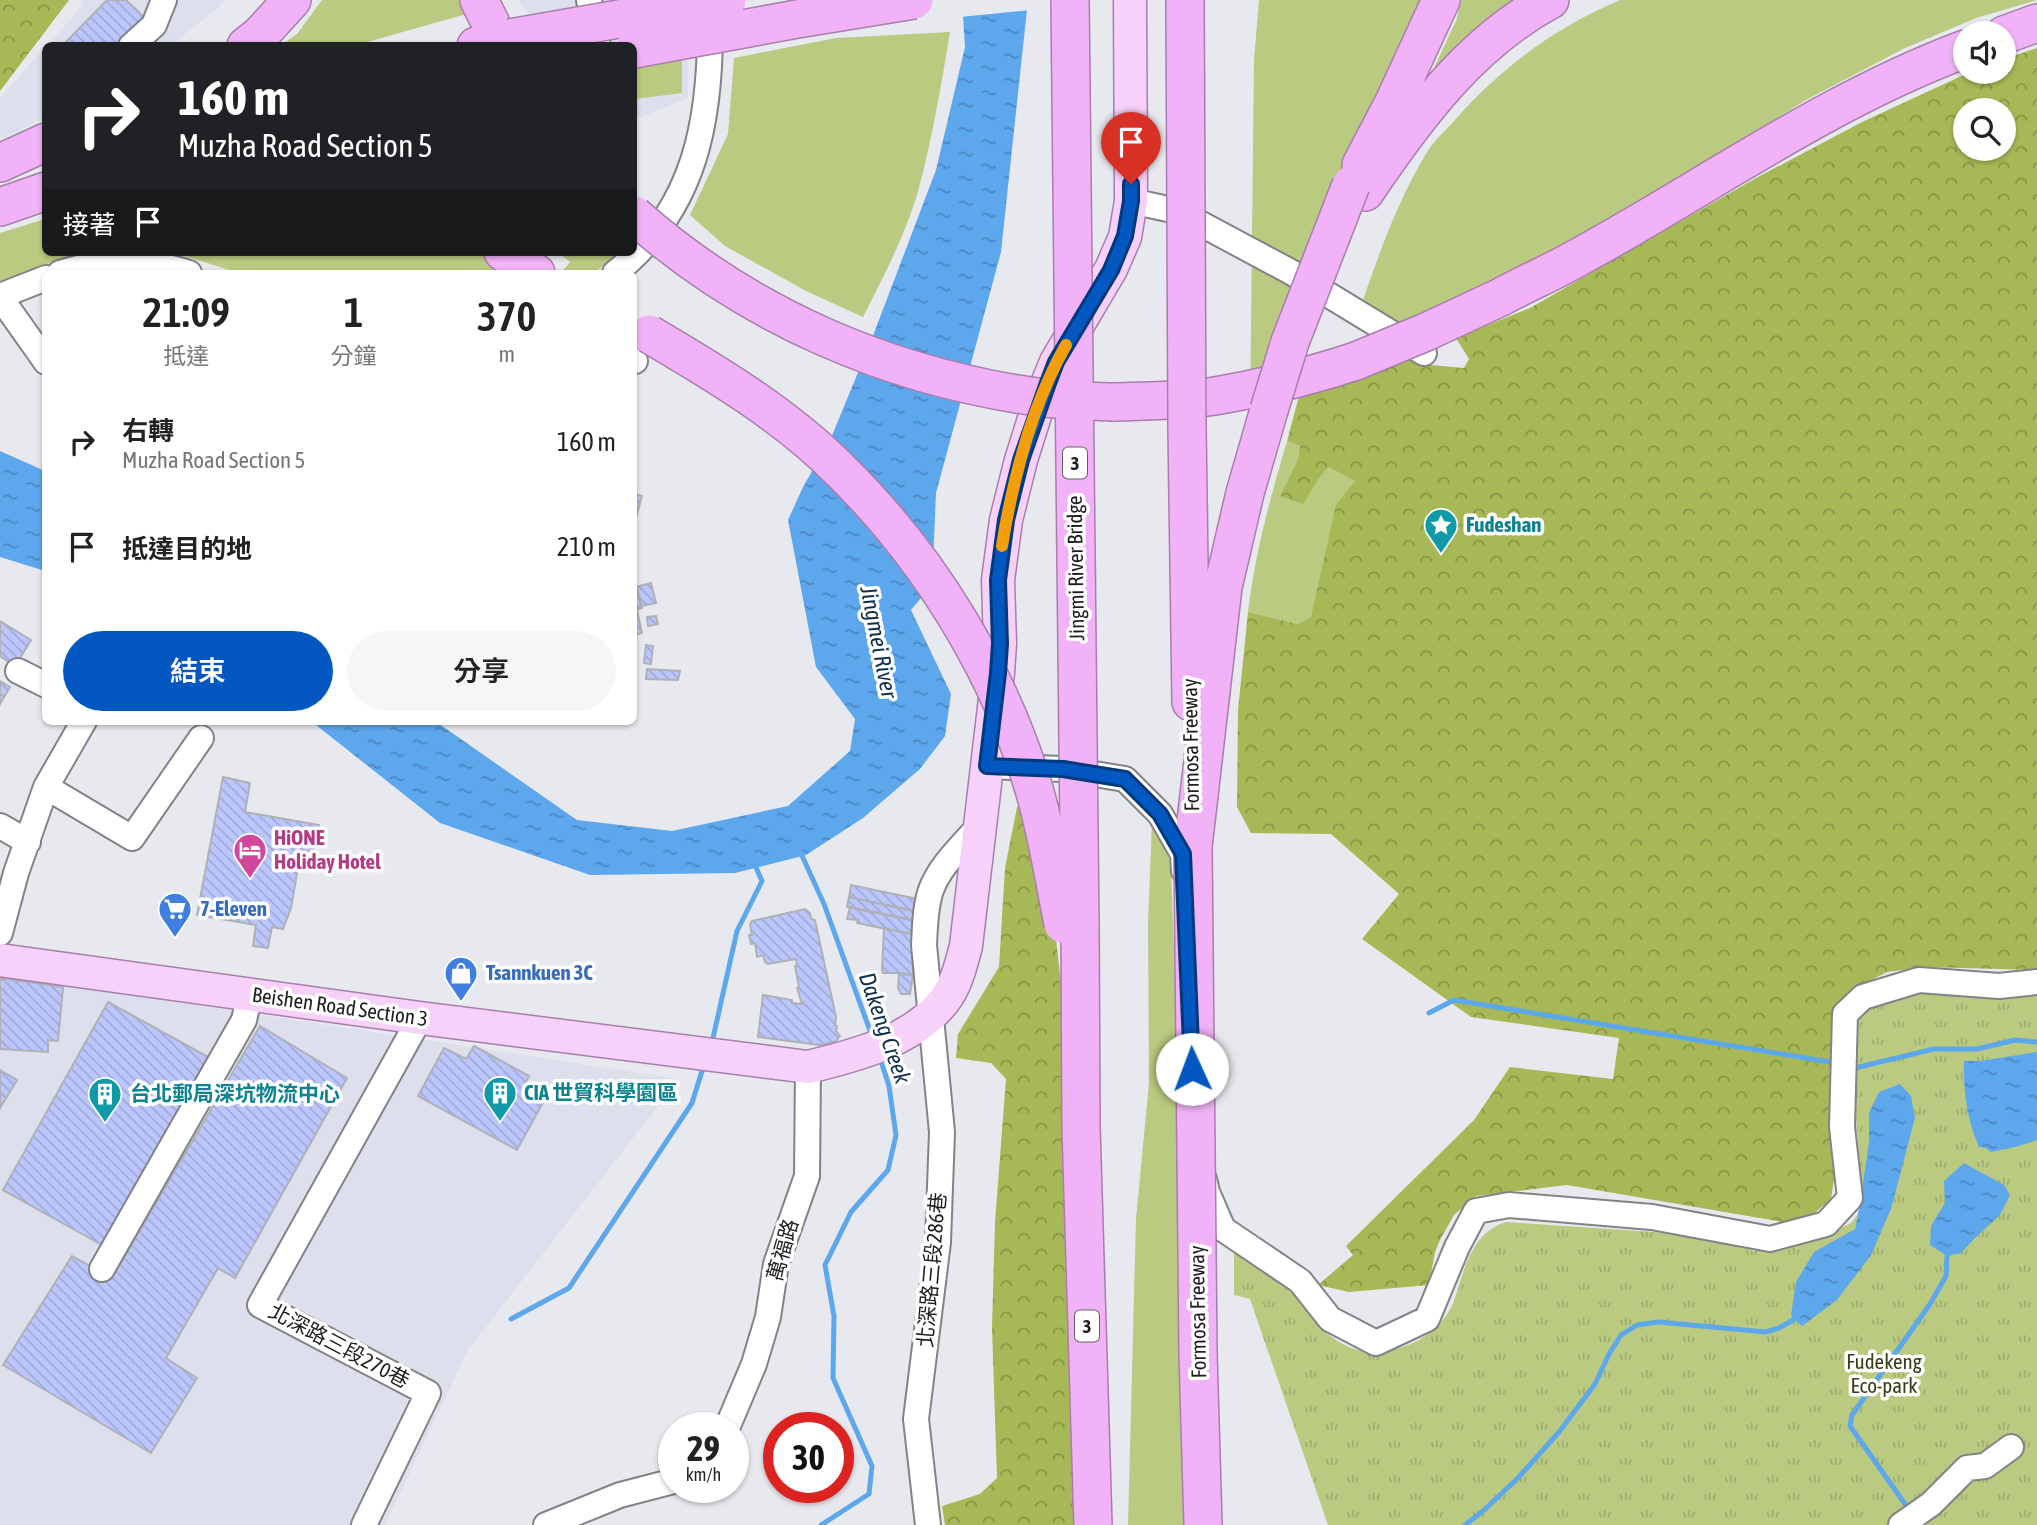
<!DOCTYPE html>
<html lang="zh-TW">
<head>
<meta charset="utf-8">
<style>
	:root { --surface:#fff; --page:#f6f6f6; --text:#222; --muted:#767676; --accent:#0257c0 }
	body { margin:0; font-family:"Asap Condensed","Noto Sans TC",sans-serif; background:var(--page); color:var(--text); height:100vh; display:flex; flex-direction:column; font-size:26px; white-space:nowrap }
	* { box-sizing:border-box; margin:0 }
	p { font-size:23px; color:var(--muted) }
	.icon { flex:none; width:38px; height:38px; fill:none; stroke:currentColor; stroke-width:2; stroke-linecap:round; stroke-linejoin:round }
	.map { position:relative; flex:1; overflow:hidden }
	.drawer { position:absolute; left:42px; top:270px; width:595px; height:455px; display:flex; flex-direction:column; background:var(--surface); border-radius:10px; box-shadow:0 2px 5px #0004 }
	.drawer>* { flex:none }
	.hud { position:absolute; left:42px; top:42px; width:595px; height:214px; border-radius:10px; box-shadow:0 2px 5px #0004; background:#202124; color:#fff; overflow:hidden }
	.tools { position:absolute; left:1953px; top:21px; display:grid; gap:14px }
	.tools a { display:grid; place-items:center; width:63px; height:63px; border-radius:50%; background:var(--surface); box-shadow:0 2px 5px #0004; font-size:35px }
	.speed { position:absolute; left:658px; top:1412px; display:flex; gap:14px; font-size:35px; font-weight:700; text-align:center }
	.speed>* { display:grid; place-content:center; width:91px; height:91px; border-radius:50%; background:var(--surface); box-shadow:0 2px 5px #0004; line-height:1 }
	.speed small { font-size:18px; font-weight:400 }
	.speed .limit { border:10px solid #d22; background:#fff; color:#111 }
	.pin { position:absolute; display:grid; place-items:center; width:60px; height:60px; color:#fff; margin:-72px -30px; border-radius:50% 50% 50% 0; rotate:-45deg; box-shadow:0 0 7px #0007 }
	.pin .icon { rotate:45deg }
	.me { position:absolute; width:77px; margin:-38px; rotate:358deg; stroke-linejoin:round; filter:drop-shadow(0 0 5px #0008) }
	.turn { display:flex; align-items:center; gap:24px; height:147px; padding:0 21px; font-size:32px }
	.turn .icon { width:91px; height:91px; stroke-width:2.5 }
	.turn b { display:block; font-size:49px; line-height:60px }
	.then { display:flex; align-items:center; height:66px; padding:0 21px; background:#0003; gap:14px; font-size:26px }
	.eta { display:flex; justify-content:space-evenly; align-items:center; height:119px; text-align:center }
	.eta b { font-size:42px; font-weight:600; line-height:49px }
	.primary-button { display:flex; gap:14px; margin-top:auto; padding:14px 21px }
	.primary-button a { flex:1; height:80px; border-radius:42px; background:var(--accent); color:#fff; font-size:28px; font-weight:600; line-height:80px; text-align:center }
	.primary-button a+a { background:var(--page); color:var(--text) }
	ul { padding:0; list-style:none }
	li { display:flex; align-items:center; gap:21px; height:105px; padding:0 21px }
	li div { flex:1 }
	li b { display:block; font-size:26px }
	li em { font-style:normal }
	.map>svg:first-child { display:block }
	.built { fill:#dddfec }
	.grass { fill:#baca80 }
	.forest { fill:url(#forest-crowns); fill-rule:evenodd }
	.park { fill:url(#park-tufts) }
	.water { fill:url(#water-ripples) }
	.pier { fill:#e7e9ee }
	.lines { fill:none; stroke-linecap:round; stroke-linejoin:round }
	.stream { stroke:#5da7ed; stroke-width:5 }
	.building { fill:url(#building-back-hatch); stroke:#b0b1b6; stroke-width:2 }
	.minor-casing { stroke:#828387; stroke-width:28 }
	.major-casing { stroke:#a77eac; stroke-width:35 }
	.highway-casing { stroke:#a77eac; stroke-width:40 }
	.minor { stroke:#fff; stroke-width:24 }
	.major { stroke:#f7d1fa; stroke-width:32 }
	.highway { stroke:#f1b2f7; stroke-width:37 }
	.highway-bridge-casing { stroke:#a77eac; stroke-width:40; stroke-linecap:butt }
	.highway-bridge { stroke:#f1b2f7; stroke-width:37 }
	.route-casing { stroke:#01397d; stroke-width:18 }
	.route { stroke:#0257c0; stroke-width:12 }
	.slow { stroke:#f59e0b; stroke-width:12 }
	.labels { text-anchor:middle; stroke-width:7; stroke-linejoin:round; paint-order:stroke }
	.shield { fill:#fff; stroke:#626263; stroke-width:2 }
	.shield-label { font-size:19px; font-weight:bold; fill:#1e1e20 }
	.culture-label { font-size:21px; font-weight:bold; fill:#0d838f; stroke:#fff; text-anchor:start }
	.street-label { font-size:21px; fill:#1e1e20; stroke:#fff }
	.hotel-label { font-size:21px; font-weight:bold; fill:#b23c85; stroke:#fff; text-anchor:start }
	.shop-label { font-size:21px; font-weight:bold; fill:#366cbe; stroke:#fff; text-anchor:start }
	.park-label { font-size:21px; fill:#353d13; stroke:#fff }
	.water-label { font-size:23px; font-style:italic; fill:#102f4b; stroke:#fff }
</style>
</head>
<body>
<div class="map">
<svg width="2037" height="1525" viewBox="0 0 2037 1525">
	<defs>
		<pattern id="forest-crowns" width="20" height="18" patternUnits="userSpaceOnUse" patternTransform="scale(1.75)"><rect width="20" height="18" fill="#a7b956"/><path d="M2 6a3 3 0 1 1 6 0M12 15a3 3 0 1 1 6 0" fill="none" stroke="#879647"/></pattern>
		<pattern id="park-tufts" width="24" height="20" patternUnits="userSpaceOnUse" patternTransform="scale(1.75)"><rect width="24" height="20" fill="#baca80"/><path d="M3 7l-1-3M5 7V3M7 7l1-3M15 17l-1-3M17 17v-4M19 17l1-3" fill="none" stroke="#9fad6e"/></pattern>
		<pattern id="water-ripples" width="26" height="14" patternUnits="userSpaceOnUse" patternTransform="scale(1.75)"><rect width="26" height="14" fill="#5da7ed"/><path d="M2 4q2-2 4 0t4 0M15 11q2-2 4 0t4 0" fill="none" stroke="#4c87c0"/></pattern>
		<pattern id="building-back-hatch" width="6" height="6" patternUnits="userSpaceOnUse" patternTransform="scale(1.75)"><rect width="6" height="6" fill="#bbc6fc"/><path d="M-1 5l2 2M0 0l6 6M5-1l2 2" fill="none" stroke="#a0aad8"/></pattern>
	</defs>
	<rect width="100%" height="100%" fill="#e7e9ee"/>
	<!-- built -->
	<path class="built" d="M82 0H225L219 7 171 45 47 46 82 6Z
		M519 0H687L688 98 634 120V46L549 45Z
		M45 47V117L2 139 0 136V98Z
		M0 975 679 1079 468 1350 385 1525H0Z"/>
	<!-- grass -->
	<path class="grass" d="M322 0H465L470 13 357 45 280 46 297 34Z
		M682 0V93L635 99 634 46Z
		M1259 0H1430L1250 415 1254 60Z
		M1461 0H1526L1487 25 1432 72 1456 21Z
		M1620 0H2037L1976 18 1903 49 1806 100 1702 165 1645 205 1402 327 1363 300C1381 248 1400 195 1429 149 1436 139 1446 130 1454 121 1500 68 1556 27 1620 0Z
		M950 32C941 86 932 141 917 195 904 237 883 278 863 317L806 291 725 246 690 215 728 134 734 58 836 38Z
		M45 219 46 252H80L0 281V233Z
		M172 252H479L512 273H239Z
		M558 252H620L594 273H561L570 262Z
		M1287 441 1300 446 1298 459 1280 496 1318 480 1328 467 1355 481 1311 617 1298 624 1248 612C1255 554 1270 498 1287 441Z
		M1152 822 1166 843 1171 871 1179 1079 1189 1525H1128L1136 1219 1149 1083 1148 923Z"/>
	<!-- forest -->
	<path class="forest" d="M0 0H69L0 91Z
		M2037 48V970L1926 967 1887 972 1848 992 1835 1007 1831 1022 1834 1180 1831 1199 1809 1218 1794 1224 1567 1185 1476 1196 1454 1215 1440 1240 1435 1252 1429 1285 1349 1292 1318 1285 1353 1255 1346 1246 1474 1120 1510 1067 1613 1079 1619 1038 1471 1017 1362 939 1399 894 1331 834 1251 833 1237 807 1238 710 1248 612 1298 624 1311 617 1336 505 1355 481 1328 467 1318 480 1303 504 1280 496 1298 459 1300 446 1287 441 1301 389 1397 357 1431 365 1464 368 1469 359 1456 338 1530 308 1756 178 1862 122 1970 72H2004V59ZM1965 110H2004V149H1965Z
		M1026 797 1053 910 1064 1013 1074 1525H945L942 1506 980 1494 997 1478 992 1328 995 1222 1006 1079 991 1063 956 1058 958 1034 999 967 1005 868 1017 807Z"/>
	<!-- park -->
	<path class="park" d="M1945 990 2037 993V1525H1328L1250 1299 1234 1295V1247C1249 1259 1267 1270 1281 1282 1303 1301 1316 1329 1341 1343 1357 1352 1374 1355 1392 1350 1418 1344 1437 1331 1451 1308 1454 1302 1456 1294 1458 1288 1467 1260 1476 1231 1506 1222L1699 1235 1730 1241 1753 1251 1798 1245 1821 1237 1851 1223 1859 1213 1862 1194 1855 1106V1019L1872 1004 1907 993Z"/>
	<!-- water -->
	<path class="water" d="M962 0H1028L1001 252 936 493 932 585 911 610 951 694 945 736 920 769 863 818 806 855 735 873 590 875 440 823 311 721H435L577 820 672 831 788 806 850 751 855 719 816 667 788 520 803 487 831 438 871 341 936 170 965 47Z
		M0 451 45 471V571L0 557Z
		M2037 1052V1140L2019 1146 1991 1152 1986 1148 1979 1147C1967 1120 1963 1090 1964 1061H1980Z
		M1900 1084 1911 1096 1915 1118 1891 1209 1871 1255 1837 1300 1802 1326 1791 1315 1796 1282 1814 1252 1855 1229 1860 1204 1869 1141V1113L1879 1092Z
		M1964 1163 2004 1185 2010 1195 2000 1215 1976 1237 1961 1253 1947 1256 1930 1245 1931 1226 1945 1203 1944 1181Z"/>
	<!-- pier -->
	<path class="pier" d="M959 0H1032L1031 10 960 17Z"/>
	<g class="lines">
		<!-- stream -->
		<path class="stream" d="M799 849 824 904 873 1039
			M1429 1013 1454 1000 1830 1062
			M713 1038 737 931 762 881 754 863
			M1855 1068 1934 1049H1977L2015 1040 2037 1042
			M511 1319 569 1288 692 1103 702 1071
			M1905 1504 1850 1426 1852 1415 1930 1304 1946 1276 1947 1256
			M821 1525 869 1494 872 1466 833 1378 834 1316 825 1265 851 1212 888 1170 896 1135 889 1086 880 1058
			M1465 1525 1483 1511 1518 1478 1559 1432 1595 1384 1609 1354 1621 1335 1637 1325 1658 1322 1766 1332 1779 1328 1795 1319"/>
	</g>
	<!-- building -->
	<path class="building" d="M107 0H126L145 18 118 46H62Z
		M634 494 642 496 635 521H634Z
		M651 583 656 603 641 606 636 587Z
		M637 588 642 608 637 610 634 604V589Z
		M634 604 636 606 642 633 634 635Z
		M656 616 658 624 648 626 647 617Z
		M0 621 31 640 15 666 0 656Z
		M646 645 653 646 651 664 644 663Z
		M647 669 680 671 678 680 646 679Z
		M0 681 10 687 0 704Z
		M223 777 250 783 245 812 319 825 313 852 301 850 291 908 283 929 272 927 268 948 253 946 256 925 197 915Z
		M851 885 918 899 916 911 849 897Z
		M849 897 917 912 915 921 847 907Z
		M850 907 913 920 911 934 857 923 858 920 847 919Z
		M805 909 810 913 811 919 815 920 836 1017 835 1025 837 1026 836 1031 840 1036 835 1042 819 1045 758 1037 763 995 792 1000V1003L802 1004 797 988 799 987 795 966 797 965 796 959 768 964 765 962 763 955 757 957 755 943 751 944 749 935H752L750 924 752 921Z
		M884 928 916 935 913 975 899 973H883L882 970Z
		M899 974 913 975 910 994H901L898 988Z
		M0 978 63 987 58 1041 48 1040V1052L0 1049Z
		M108 1002 208 1057 102 1245 3 1190Z
		M260 1026 347 1078 235 1278 218 1268 166 1358 197 1378 151 1453 3 1365 72 1256 112 1278Z
		M474 1046 529 1076 524 1085 546 1097 517 1150 418 1096 444 1048 466 1059Z
		M0 1070 17 1080 0 1108Z"/>
	<g class="lines">
		<defs>
			<path id="minor" d="M589 0 598 46
				M131 46 154 25 164 0
				M1131 201 1177 211 1291 272 1424 353
				M60 273C106 259 143 258 189 273
				M615 273C696 209 711 119 710 22
				M0 296 46 278
				M0 297 46 362
				M634 361H635
				M18 671 46 685
				M987 766 1063 769 1125 779 1160 814 1183 854 1184 871
				M46 787 132 838 201 738
				M0 826 28 842
				M0 933 16 873 46 787 84 721
				M1204 1179 1207 1192 1223 1229 1300 1281 1330 1319 1376 1343 1427 1319 1457 1247 1476 1211 1509 1205 1652 1217 1770 1239 1826 1224 1850 1198 1842 1127 1845 1014 1863 997 1919 980 1999 986 2037 982
				M102 1269 244 1020 250 994
				M727 1428 754 1364 768 1317 776 1264 807 1176 808 1067
				M364 1525 428 1393 260 1305 420 1018
				M546 1525 620 1495 674 1481
				M928 1525 916 1419 938 1242 942 1132 924 945C925 927 925 907 931 890 940 865 963 845 980 825
				M1901 1525 1931 1504 1967 1468 1985 1466 2011 1447"/>
			<path id="major" d="M0 960 420 1018 808 1067C854 1056 913 1041 944 1001 956 986 961 965 966 946L998 673 1000 644 998 580 1006 520 1021 460 1039 403 1056 362 1111 269 1125 237 1131 201 1130 0"/>
			<path id="highway" d="M479 0 491 24
				M2004 35 2037 23
				M246 46 260 35 292 0
				M476 46 510 38
				M0 163 46 142
				M1361 165 1394 102 1441 0
				M1365 192C1415 118 1470 43 1550 0
				M0 207 46 191
				M503 252 536 273
				M1501 297C1523 285 1546 275 1568 263 1700 192 1823 102 1965 49
				M1113 402C1147 401 1182 401 1215 396 1263 388 1310 376 1356 361
				M1187 427 1191 702
				M1193 847 1223 587 1245 493 1269 410
				M1080 925 1081 1126 1093 1525
				M1198 1353 1203 1525"/>
		</defs>
		<!-- minor casing -->
		<use href="#minor" class="minor-casing"/>
		<!-- major casing -->
		<use href="#major" class="major-casing"/>
		<!-- highway casing -->
		<use href="#highway" class="highway-casing"/>
		<!-- minor -->
		<use href="#minor" class="minor"/>
		<!-- major -->
		<use href="#major" class="major"/>
		<!-- highway -->
		<use href="#highway" class="highway"/>
		<defs>
			<path id="highway-bridge" d="M1070 0 1080 925
				M1185 0 1187 427
				M510 38 727 0
				M634 49 797 19 914 0
				M634 215C749 317 892 378 1044 398 1067 401 1090 401 1113 402
				M649 334C715 373 784 414 839 469 928 556 998 669 1034 789 1047 833 1054 879 1063 924
				M1356 361 1426 332 1501 297
				M1269 410 1290 342 1351 185
				M1193 847 1198 1353"/>
		</defs>
		<!-- highway-bridge casing -->
		<use href="#highway-bridge" class="highway-bridge-casing"/>
		<!-- highway-bridge -->
		<use href="#highway-bridge" class="highway-bridge"/>
	</g>
	<g class="lines">
		<defs>
			<path id="route" d="M1131 184V201L1125 236 1111 270 1056 362 1048 383 1021 460 1006 520 998 580 1000 644 998 673 987 766 1063 769 1125 779 1160 814 1183 854 1192 1069"/>
		</defs>
		<!-- route casing -->
		<use href="#route" class="route-casing"/>
		<!-- route -->
		<use href="#route" class="route"/>
		<!-- slow -->
		<path class="slow" d="M1002 546C1013 478 1032 405 1066 345"/>
	</g>
	<!-- icons -->
	<defs>
		<symbol id="sight-pin" viewBox="-11 -11 22 30"><path d="M0 17L-7.5 6A9.5 9.5 0 1 1 7.5 6Z" fill="#0f9aa8" stroke="#fff"/><path d="M0-6L1.8-2.2L6-1.7L2.9 1.2L3.7 5.4L0 3.3L-3.7 5.4L-2.9 1.2L-6-1.7L-1.8-2.2Z" fill="#fff"/></symbol>
		<symbol id="hotel-pin" viewBox="-11 -11 22 30"><path d="M0 17L-7.5 6A9.5 9.5 0 1 1 7.5 6Z" fill="#d1479c" stroke="#fff"/><path d="M-6-4.5h1.5V1H6V5H4.5V3h-9V5H-6ZM-4 0a1.8 1.8 0 1 1 3.6 0ZM.5 0V-2.5h3Q6-2.5 6 0Z" fill="#fff"/></symbol>
		<symbol id="supermarket-pin" viewBox="-11 -11 22 30"><path d="M0 17L-7.5 6A9.5 9.5 0 1 1 7.5 6Z" fill="#3f7fe0" stroke="#fff"/><path d="M-6-5.5h2.5l.6 2H6L4.5 2H-2.5L-4.4-4H-6ZM-1.5 3.2a1.3 1.3 0 1 0 .1 0ZM3 3.2a1.3 1.3 0 1 0 .1 0Z" fill="#fff"/></symbol>
		<symbol id="shop-pin" viewBox="-11 -11 22 30"><path d="M0 17L-7.5 6A9.5 9.5 0 1 1 7.5 6Z" fill="#3f7fe0" stroke="#fff"/><path d="M-5-2.5h2.3a2.7 3.5 0 0 1 5.4 0H5L5.5 6h-11ZM-1.5-2.5h3a1.5 2.3 0 0 0-3 0Z" fill="#fff"/></symbol>
		<symbol id="building-pin" viewBox="-11 -11 22 30"><path d="M0 17L-7.5 6A9.5 9.5 0 1 1 7.5 6Z" fill="#0f9aa8" stroke="#fff"/><path d="M-4-6H4V6H1V3H-1V6H-4ZM-2.5-4.3h1.7v1.8h-1.7ZM.8-4.3h1.7v1.8H.8ZM-2.5-1h1.7V.8h-1.7ZM.8-1h1.7V.8H.8Z" fill="#fff"/></symbol>
	</defs>
	<g fill-rule="evenodd">
		<use href="#sight-pin" x="1422" y="506" width="38" height="52"/>
		<use href="#hotel-pin" x="231" y="831" width="38" height="52"/>
		<use href="#supermarket-pin" x="156" y="890" width="38" height="52"/>
		<use href="#shop-pin" x="442" y="954" width="38" height="52"/>
		<use href="#building-pin" x="481" y="1074" width="38" height="52"/>
		<use href="#building-pin" x="86" y="1075" width="38" height="52"/>
	</g>
	<g class="labels">
		<!-- shield labels -->
		<g class="shield">
			<rect x="1063" y="447.5" width="24" height="31" rx="5"/>
			<rect x="1075" y="1310.5" width="24" height="31" rx="5"/>
		</g>
		<g class="shield-label">
			<text x="1075" y="470">3</text>
			<text x="1087" y="1333">3</text>
		</g>
		<!-- culture labels -->
		<g class="culture-label">
			<text x="1466" y="532">Fudeshan</text>
			<text x="524" y="1100">CIA 世貿科學園區</text>
			<text x="130" y="1101">台北郵局深坑物流中心</text>
		</g>
		<!-- street labels -->
		<g class="street-label">
			<text transform="translate(1076 568) rotate(-91)" y="7">Jingmi River Bridge</text>
			<text transform="translate(1191 745) rotate(-91)" y="7">Formosa Freeway</text>
			<text transform="translate(340 1007) rotate(8)" y="7">Beishen Road Section 3</text>
			<text transform="translate(783 1250) rotate(-74)" y="7">萬福路</text>
			<text transform="translate(932 1270) rotate(-85)" y="7">北深路三段286巷</text>
			<text transform="translate(1198 1312) rotate(-91)" y="7">Formosa Freeway</text>
			<text transform="translate(339 1346) rotate(28)" y="7">北深路三段270巷</text>
		</g>
		<!-- hotel labels -->
		<g class="hotel-label">
			<text x="274" y="845">HiONE<tspan x="274" dy="24">Holiday Hotel</tspan></text>
		</g>
		<!-- shop labels -->
		<g class="shop-label">
			<text x="200" y="916">7-Eleven</text>
			<text x="486" y="980">Tsannkuen 3C</text>
		</g>
		<!-- park labels -->
		<g class="park-label">
			<text x="1884" y="1369">Fudekeng<tspan x="1884" dy="24">Eco-park</tspan></text>
		</g>
		<!-- water labels -->
		<g class="water-label">
			<text transform="translate(879 642) rotate(79)" y="8">Jingmei River</text>
			<text transform="translate(885 1028) rotate(71)" y="8">Dakeng Creek</text>
		</g>
	</g>
</svg>
<div class="tools">
<a><svg class="icon" aria-label="sound" viewBox="0 0 24 24"><path d="M4 9h4l5-4v14l-5-4H4zM17 9q2 3 0 6"/></svg></a>
<a><svg class="icon" aria-label="search" viewBox="0 0 24 24"><circle cx="10" cy="10" r="6"/><path d="M15 15l6 6"/></svg></a>
</div>
<div class="speed"><div>29<small>km/h</small></div><div class="limit">30</div></div>
<div class="pin" style="left:1131px;top:184px;background:#d93025"><svg class="icon" aria-label="arrive" viewBox="0 0 24 24"><path d="M6 21V4h12l-3 4 3 4H6"/></svg></div>
<svg class="me" style="left:1192px;top:1069px" viewBox="-20 -20 40 40"><circle r="19" fill="#fff"/><path d="M0-13L10 11 0 6-10 11z" fill="#0257c0"/></svg>
<div class="hud">
<div class="turn"><svg class="icon" aria-label="right" viewBox="0 0 24 24"><path d="M7 20v-9h11M14 6l5 5-5 5"/></svg><div><b>160 m</b>Muzha Road Section 5</div></div>
<div class="then">接著<svg class="icon" aria-label="arrive" viewBox="0 0 24 24"><path d="M6 21V4h12l-3 4 3 4H6"/></svg></div>
</div>
<section class="drawer">
<div class="eta">
<div><b>21:09</b><p>抵達</p></div>
<div><b>1</b><p>分鐘</p></div>
<div><b>370</b><p>m</p></div>
</div>
<ul>
<li><svg class="icon" aria-label="right" viewBox="0 0 24 24"><path d="M7 20v-9h11M14 6l5 5-5 5"/></svg><div><b>右轉</b><p>Muzha Road Section 5</p></div><em>160 m</em></li>
<li><svg class="icon" aria-label="arrive" viewBox="0 0 24 24"><path d="M6 21V4h12l-3 4 3 4H6"/></svg><div><b>抵達目的地</b></div><em>210 m</em></li>
</ul>
<div class="primary-button"><a>結束</a><a>分享</a></div>
</section>
</div>
</body>
</html>
